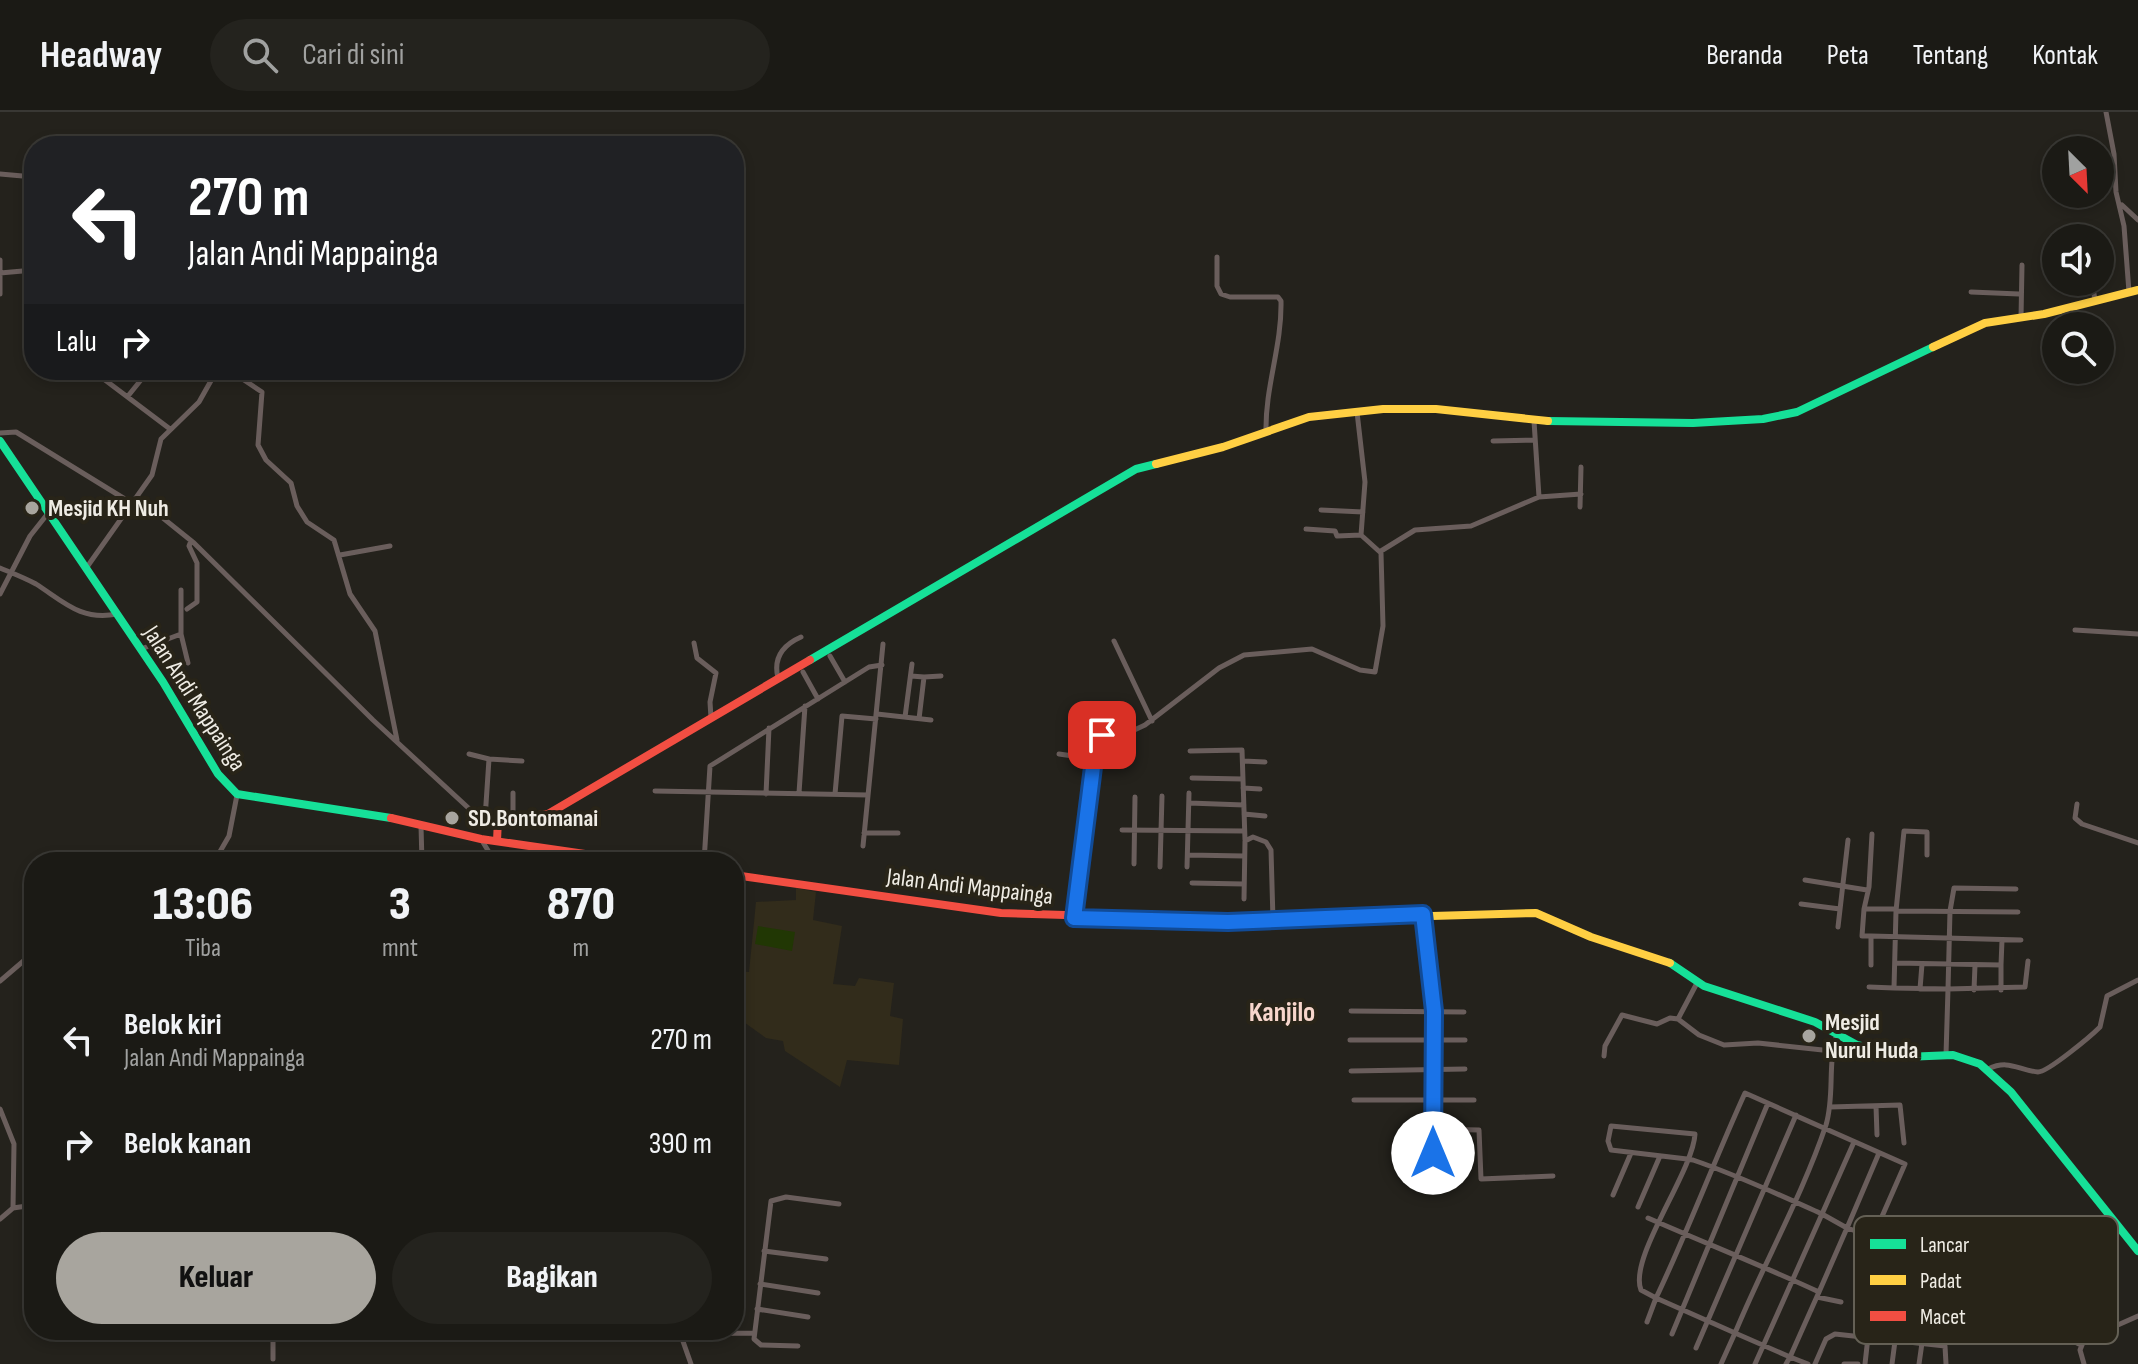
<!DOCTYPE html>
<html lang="id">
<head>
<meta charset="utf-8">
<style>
	:root { --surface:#1b1a15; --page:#24231e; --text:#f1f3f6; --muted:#a0a1a0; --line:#393834; --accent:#a8a59e }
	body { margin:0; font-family:"Sofia Sans Condensed",sans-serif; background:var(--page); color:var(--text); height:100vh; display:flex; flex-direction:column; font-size:30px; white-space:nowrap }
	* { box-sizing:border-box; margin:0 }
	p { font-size:26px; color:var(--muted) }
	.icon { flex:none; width:44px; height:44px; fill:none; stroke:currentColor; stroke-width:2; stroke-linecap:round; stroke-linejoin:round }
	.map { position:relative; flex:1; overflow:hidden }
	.side { position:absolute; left:24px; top:740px; width:720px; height:488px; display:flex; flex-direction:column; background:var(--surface); border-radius:32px; box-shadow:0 4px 12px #0003,0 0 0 2px var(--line) }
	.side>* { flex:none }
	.top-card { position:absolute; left:24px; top:24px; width:720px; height:244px; border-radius:32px; box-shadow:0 4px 12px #0003,0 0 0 2px var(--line); background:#202124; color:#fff; overflow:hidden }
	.needle { width:52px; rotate:156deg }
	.fabs { position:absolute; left:2042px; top:24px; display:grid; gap:16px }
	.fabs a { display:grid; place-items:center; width:72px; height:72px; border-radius:50%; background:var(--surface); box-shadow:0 4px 12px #0003,0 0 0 2px var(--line); font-size:40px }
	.pin { position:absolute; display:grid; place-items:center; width:68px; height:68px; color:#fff; margin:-34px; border-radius:16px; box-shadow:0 4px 12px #0006 }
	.me { position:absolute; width:88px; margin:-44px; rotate:0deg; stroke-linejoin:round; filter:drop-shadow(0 0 6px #0008) }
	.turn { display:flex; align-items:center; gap:28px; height:168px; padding:0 32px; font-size:36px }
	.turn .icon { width:104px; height:104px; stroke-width:2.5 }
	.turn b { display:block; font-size:56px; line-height:68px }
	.then { display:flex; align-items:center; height:76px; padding:0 32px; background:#0003; gap:16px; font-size:30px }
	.eta { display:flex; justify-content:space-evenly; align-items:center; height:136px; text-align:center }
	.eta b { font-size:48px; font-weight:800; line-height:56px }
	.button { display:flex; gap:16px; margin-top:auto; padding:16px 32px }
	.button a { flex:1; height:92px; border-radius:48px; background:var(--accent); color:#111; font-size:32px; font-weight:800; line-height:92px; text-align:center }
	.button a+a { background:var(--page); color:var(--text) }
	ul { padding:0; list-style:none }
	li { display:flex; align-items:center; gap:24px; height:104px; padding:0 32px }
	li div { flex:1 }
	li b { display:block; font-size:30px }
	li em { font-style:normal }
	header { display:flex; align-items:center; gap:48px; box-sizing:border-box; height:112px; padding:0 40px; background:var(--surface); border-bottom:2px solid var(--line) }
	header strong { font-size:38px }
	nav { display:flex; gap:44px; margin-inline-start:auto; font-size:28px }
	.search { width:560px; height:72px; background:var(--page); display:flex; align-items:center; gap:20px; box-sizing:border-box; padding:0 28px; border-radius:44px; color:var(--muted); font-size:30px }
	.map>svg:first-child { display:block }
	.built { fill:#322c1b }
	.garden { fill:#213704 }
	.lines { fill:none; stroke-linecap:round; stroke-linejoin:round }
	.street { stroke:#6a5e5c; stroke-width:5 }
	.fast { stroke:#16e098; stroke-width:8 }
	.slow { stroke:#ffcf43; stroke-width:8 }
	.jam { stroke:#f24e42; stroke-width:8 }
	.route-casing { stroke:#114b97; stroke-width:20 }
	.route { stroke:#1a73e8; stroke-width:14 }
	.poi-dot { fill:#a8a59e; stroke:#282418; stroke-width:3 }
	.labels { text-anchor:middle; stroke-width:8; stroke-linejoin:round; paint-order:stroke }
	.poi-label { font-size:24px; font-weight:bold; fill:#efece4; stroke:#282418; text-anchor:start }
	.street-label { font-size:24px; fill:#efece4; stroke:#282418 }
	.quarter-label { font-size:28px; font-weight:bold; fill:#f7d6cc; stroke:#282418 }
	.key { fill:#282418; stroke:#646055; stroke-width:2 }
	.key-label { font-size:22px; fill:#efece4 }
</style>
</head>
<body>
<header>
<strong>Headway</strong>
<div class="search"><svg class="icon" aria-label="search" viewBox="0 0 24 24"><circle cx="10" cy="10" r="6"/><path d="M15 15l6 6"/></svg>Cari di sini</div>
<nav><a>Beranda</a><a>Peta</a><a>Tentang</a><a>Kontak</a></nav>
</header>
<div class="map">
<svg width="2138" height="1252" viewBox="0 0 2138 1252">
	<rect width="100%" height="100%" fill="#24221c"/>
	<!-- built -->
	<path class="built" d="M796 776 816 780 813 808 842 814 833 872 855 874 859 866 894 871 890 904 903 907 899 953 847 948 840 975 785 939 783 929 766 926 734 903V859L749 860 756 790 796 788Z"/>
	<!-- garden -->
	<path class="garden" d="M758 814 795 820 792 839 755 832Z"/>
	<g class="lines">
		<!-- street -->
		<path class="street" d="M2106 0 2114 42 2116 80 2124 114 2129 180
			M0 62 34 65
			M2122 93 2138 108
			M1217 145V174L1221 182 1230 185H1278L1281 189C1282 234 1265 275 1266 320
			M0 148V182
			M0 161 34 158
			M2092 170 2095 188
			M1971 180 2019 182
			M2021 206 2022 153
			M105 258V268L170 317
			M229 258 262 280 258 333 266 348 291 371 297 394 307 410 334 428 350 482 375 519 397 628
			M128 284 149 258
			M1534 309 1539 385 1581 382
			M0 321 16 320 133 392
			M1493 329 1534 328
			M138 386 194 431 373 608 476 703 498 707
			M1580 395 1581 355
			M1321 398 1363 400
			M1306 417 1335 419 1337 424 1361 423
			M1381 439 1415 418 1471 414 1539 385
			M340 443 390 434
			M87 455 152 363 161 327 199 290 217 258
			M0 456C12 461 25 466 36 472 64 490 81 509 117 502
			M0 482 30 424 49 400
			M187 497 197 490V451L189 434 191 429
			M2075 518 2138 522
			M181 522 188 551
			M1114 529 1152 609
			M694 531 697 546 716 561 710 590 711 606
			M141 537 181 522V478
			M830 544 845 570
			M803 560 818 587
			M911 564 924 565 919 607
			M924 565 941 564
			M778 566C773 546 783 533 801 525
			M877 602 931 608
			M905 605 912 552
			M1190 639 1242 638 1245 728
			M469 642 489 647
			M1059 642 1094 647
			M1243 649 1265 650
			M1192 666 1243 667
			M1243 676 1260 677
			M655 679 868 683
			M799 681 805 594
			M766 682 769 616
			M835 682 842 604 876 607
			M1189 691 1244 693
			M2077 692 2075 706 2082 712 2138 731
			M1244 702 1265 704
			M513 705V681
			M485 707 489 647 522 649
			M421 714 422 750
			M1122 718 1244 719
			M864 721H898
			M481 727 495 750
			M863 734 883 532
			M1188 743 1244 744
			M214 750 229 724 237 683
			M704 750 710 654 869 555 882 553
			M1134 752 1135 685
			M1160 755 1162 684
			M1187 755 1189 681
			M1805 768 1867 778
			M1192 771 1244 772
			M2016 777 1954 776 1950 799 1948 877 2025 875 2028 849
			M1244 787 1245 729 1253 725 1266 730 1271 738 1273 808
			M1801 792 1840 797
			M1864 797 1869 775 1872 722
			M1896 799 1904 719 1927 720V743
			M1423 802 1434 899 1433 1041
			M1074 806 1083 721 1101 624 1130 620 1145 613 1219 556 1244 543 1312 537 1360 558 1375 560 1383 514 1381 441 1361 423 1365 370 1357 300
			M1838 815 1848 728
			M1871 824H1862L1864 797H1896
			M1896 851 2001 853V878
			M1871 853V824L2021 828
			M2001 853 2002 828
			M0 869 34 840
			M1697 871 1678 907 1699 923 1724 933 1758 931 1832 939
			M1869 875 1894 876
			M1920 877 1922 852
			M1974 878 1975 853
			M1351 899 1464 900
			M1350 928H1465
			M1946 943 1948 877 1894 876 1896 799 2018 800
			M1604 944 1605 934 1622 903 1657 912 1670 906 1678 907
			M1988 957C2009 947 2018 958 2038 960 2048 960 2091 924 2100 915L2107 884 2138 868
			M1351 959 1465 957
			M1354 988H1474
			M1876 994 1877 1023
			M1830 995 1900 993 1904 1031
			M0 997 14 1032 13 1096
			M1433 1017 1479 1018 1481 1067 1553 1064
			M1613 1083 1631 1041
			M1638 1095 1660 1044
			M1648 1106C1705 1131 1763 1154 1819 1180L1790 1245 1735 1221C1764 1151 1802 1084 1826 1013 1835 983 1827 952 1837 922
			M0 1107 13 1096 34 1093
			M764 1139 826 1147
			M760 1172 818 1181
			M2048 1176V1230
			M1819 1180 1847 1116 1822 1102 1854 1030
			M1817 1185 1841 1190
			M757 1197 808 1205
			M1647 1210 1656 1186 1735 1221 1721 1252
			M679 1218 691 1252
			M2051 1218 2081 1233
			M681 1222 754 1221
			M1672 1222 1768 991
			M798 1234 761 1233 754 1227 771 1089 786 1085 839 1092
			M1696 1236 1796 1003
			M273 1247V1218
			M1755 1252 1822 1102C1780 1083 1737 1063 1693 1048L1687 1047 1611 1038 1608 1029 1611 1014 1695 1022C1693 1060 1628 1146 1641 1178L1656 1186C1688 1119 1714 1049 1745 981L1905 1052 1873 1125 1847 1116 1879 1041
			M1786 1252 1790 1245 1808 1252
			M1815 1252 1826 1227 1835 1222 1945 1234 1946 1252
			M1844 1252H1858
			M1865 1252 1868 1225
			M1892 1252 1895 1229
			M1919 1252 1922 1231
			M2084 1252 2080 1238 2084 1228 2138 1204"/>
		<!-- fast -->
		<path class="fast" d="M1548 309 1693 311 1763 307 1797 300 1933 235
			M0 329 163 570 218 662 237 682 391 706
			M810 548 1136 357 1156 352
			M1670 851 1704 874 1815 910 1857 933 1905 945 1953 943 1980 952 2011 980 2138 1139"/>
		<!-- slow -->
		<path class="slow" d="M1933 235 1985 211 2044 202 2138 178
			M1156 352 1223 335 1309 305 1383 297H1436L1548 309
			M1260 809 1536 801 1591 825 1670 851"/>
		<!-- jam -->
		<path class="jam" d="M391 706 481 727 640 750
			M497 729 498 707 548 702 810 548
			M734 763 1001 801 1260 809"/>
	</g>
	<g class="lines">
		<defs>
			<path id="route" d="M1102 623 1097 629 1094 647 1074 806 1228 810 1423 802 1434 899 1433 1041"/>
		</defs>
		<!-- route casing -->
		<use href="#route" class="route-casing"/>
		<!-- route -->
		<use href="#route" class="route"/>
	</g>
	<!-- markers -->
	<g class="poi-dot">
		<circle cx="32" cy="396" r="8"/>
		<circle cx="452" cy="706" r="8"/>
		<circle cx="1809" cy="924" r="8"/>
	</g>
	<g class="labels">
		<!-- poi labels -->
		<g class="poi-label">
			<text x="48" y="404">Mesjid KH Nuh</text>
			<text x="468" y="714">SD.Bontomanai</text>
			<text x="1825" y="918">Mesjid<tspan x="1825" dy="28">Nurul Huda</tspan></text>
		</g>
		<!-- street labels -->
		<g class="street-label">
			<text transform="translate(195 586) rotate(57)" y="8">Jalan Andi Mappainga</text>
			<text transform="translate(970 774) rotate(7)" y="8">Jalan Andi Mappainga</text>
		</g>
		<!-- quarter labels -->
		<g class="quarter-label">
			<text x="1282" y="909">Kanjilo</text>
		</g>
	</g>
	<!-- legend -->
	<rect x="1854" y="1104" width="264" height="128" rx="12" class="key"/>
	<rect x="1870" y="1127" width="36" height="10" fill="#16e098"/>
	<rect x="1870" y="1163" width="36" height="10" fill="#ffcf43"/>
	<rect x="1870" y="1199" width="36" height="10" fill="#f24e42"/>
	<g class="key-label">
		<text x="1920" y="1140">Lancar</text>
		<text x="1920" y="1176">Padat</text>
		<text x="1920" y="1212">Macet</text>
	</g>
</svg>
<div class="fabs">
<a><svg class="needle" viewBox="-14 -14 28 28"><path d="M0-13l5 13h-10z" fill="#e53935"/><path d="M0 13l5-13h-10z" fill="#a0a1a0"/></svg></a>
<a><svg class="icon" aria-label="sound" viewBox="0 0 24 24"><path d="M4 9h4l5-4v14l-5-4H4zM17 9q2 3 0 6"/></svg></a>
<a><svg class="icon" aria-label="search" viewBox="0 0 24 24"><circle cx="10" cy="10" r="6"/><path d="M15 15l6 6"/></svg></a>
</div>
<div class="pin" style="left:1102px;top:623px;background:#d93025"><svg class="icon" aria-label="arrive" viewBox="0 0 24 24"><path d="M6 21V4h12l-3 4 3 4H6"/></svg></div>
<svg class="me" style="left:1433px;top:1041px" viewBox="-20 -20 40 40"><circle r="19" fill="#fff"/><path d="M0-13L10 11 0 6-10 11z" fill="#1a73e8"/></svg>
<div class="top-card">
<div class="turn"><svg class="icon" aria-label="left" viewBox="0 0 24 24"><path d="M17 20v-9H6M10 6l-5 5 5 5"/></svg><div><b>270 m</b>Jalan Andi Mappainga</div></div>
<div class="then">Lalu<svg class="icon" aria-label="right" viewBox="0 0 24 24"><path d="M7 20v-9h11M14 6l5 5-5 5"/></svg></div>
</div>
<section class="side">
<div class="eta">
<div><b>13:06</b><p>Tiba</p></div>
<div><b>3</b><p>mnt</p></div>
<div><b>870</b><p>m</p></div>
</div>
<ul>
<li><svg class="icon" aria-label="left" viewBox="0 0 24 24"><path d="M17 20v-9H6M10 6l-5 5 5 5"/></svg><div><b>Belok kiri</b><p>Jalan Andi Mappainga</p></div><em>270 m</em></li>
<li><svg class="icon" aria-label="right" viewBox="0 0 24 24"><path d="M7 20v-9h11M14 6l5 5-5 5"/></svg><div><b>Belok kanan</b></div><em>390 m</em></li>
</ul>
<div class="button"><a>Keluar</a><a>Bagikan</a></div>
</section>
</div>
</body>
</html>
